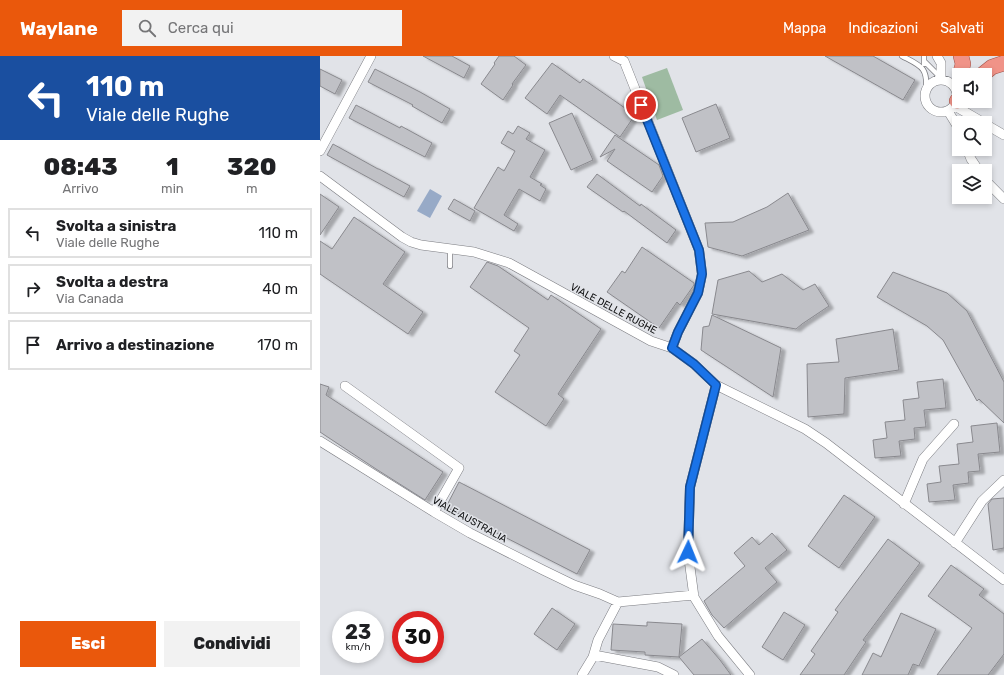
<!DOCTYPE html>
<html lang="it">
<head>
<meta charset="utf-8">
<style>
	:root { --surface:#fff; --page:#f2f2f2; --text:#202124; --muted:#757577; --line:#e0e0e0; --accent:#ea580c }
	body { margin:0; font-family:Rubik,sans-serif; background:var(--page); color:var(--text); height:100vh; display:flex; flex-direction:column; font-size:15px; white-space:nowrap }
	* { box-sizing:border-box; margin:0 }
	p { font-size:13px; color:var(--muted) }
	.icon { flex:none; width:22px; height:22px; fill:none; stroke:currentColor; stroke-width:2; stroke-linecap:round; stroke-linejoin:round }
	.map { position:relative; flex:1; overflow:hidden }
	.details { display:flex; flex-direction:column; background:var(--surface); width:320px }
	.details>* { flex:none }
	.guide { background:#1a4fa0; color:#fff; overflow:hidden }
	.buttons { position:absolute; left:632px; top:12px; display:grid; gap:8px }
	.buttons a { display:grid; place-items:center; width:40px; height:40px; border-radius:0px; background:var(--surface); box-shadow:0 2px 6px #0003; font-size:20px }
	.speed { position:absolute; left:12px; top:555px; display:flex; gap:8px; font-size:20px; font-weight:700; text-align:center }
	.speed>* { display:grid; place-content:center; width:52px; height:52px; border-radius:50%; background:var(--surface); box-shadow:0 2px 6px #0003; line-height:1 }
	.speed small { font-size:10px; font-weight:400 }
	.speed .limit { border:6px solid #d22; background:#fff; color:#111 }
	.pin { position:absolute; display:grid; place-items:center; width:34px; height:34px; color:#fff; margin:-17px; border:2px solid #fff; border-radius:50%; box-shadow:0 1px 4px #0007 }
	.me { position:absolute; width:44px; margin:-22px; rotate:2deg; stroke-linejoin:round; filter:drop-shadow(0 0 3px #0008) }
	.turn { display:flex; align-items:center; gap:14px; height:84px; padding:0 20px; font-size:18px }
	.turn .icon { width:52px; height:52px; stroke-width:2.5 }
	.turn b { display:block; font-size:28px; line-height:34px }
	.eta { display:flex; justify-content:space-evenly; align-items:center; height:68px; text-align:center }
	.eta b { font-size:24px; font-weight:800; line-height:28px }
	.cta { display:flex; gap:8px; margin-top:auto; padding:8px 20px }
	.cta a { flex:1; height:46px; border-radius:0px; background:var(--accent); color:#fff; font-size:16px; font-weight:800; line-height:46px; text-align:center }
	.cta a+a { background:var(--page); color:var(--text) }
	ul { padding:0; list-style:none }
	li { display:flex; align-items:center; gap:12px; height:50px; margin:0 8px 6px; padding:0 12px; border:2px solid var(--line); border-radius:0px }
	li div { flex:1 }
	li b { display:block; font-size:15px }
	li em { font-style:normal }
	header { display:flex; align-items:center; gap:24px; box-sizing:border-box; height:56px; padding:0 20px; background:var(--accent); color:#fff }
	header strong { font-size:19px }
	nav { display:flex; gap:22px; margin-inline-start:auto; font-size:14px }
	.search { width:280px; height:36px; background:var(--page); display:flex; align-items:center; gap:10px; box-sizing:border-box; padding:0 14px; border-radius:0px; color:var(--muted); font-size:15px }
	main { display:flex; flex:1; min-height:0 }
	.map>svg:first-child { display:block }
	.green { fill:#9ebba2 }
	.water { fill:#97aac7 }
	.building { fill:#c0c1c6; stroke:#89898e; filter:url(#shadow) }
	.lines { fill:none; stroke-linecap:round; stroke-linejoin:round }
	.service-casing { stroke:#7c7d82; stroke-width:6 }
	.minor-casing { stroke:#7c7d82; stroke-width:10 }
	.trunk-casing { stroke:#9f534a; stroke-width:16 }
	.service { stroke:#fff; stroke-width:4.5 }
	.minor { stroke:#fff; stroke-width:9 }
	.trunk { stroke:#f09388; stroke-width:15 }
	.route-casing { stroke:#114b97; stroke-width:10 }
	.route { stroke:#1a73e8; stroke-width:7 }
	.labels { text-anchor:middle; stroke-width:3; stroke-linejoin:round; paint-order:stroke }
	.street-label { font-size:10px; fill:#0d0e0f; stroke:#e1e3e8 }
</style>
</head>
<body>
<header>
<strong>Waylane</strong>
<div class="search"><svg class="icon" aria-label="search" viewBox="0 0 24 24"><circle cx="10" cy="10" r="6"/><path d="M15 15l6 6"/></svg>Cerca qui</div>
<nav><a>Mappa</a><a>Indicazioni</a><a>Salvati</a></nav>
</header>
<main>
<section class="details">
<div class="guide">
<div class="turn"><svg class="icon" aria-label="left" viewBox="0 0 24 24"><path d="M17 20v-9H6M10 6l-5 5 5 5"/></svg><div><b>110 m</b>Viale delle Rughe</div></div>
</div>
<div class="eta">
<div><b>08:43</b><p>Arrivo</p></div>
<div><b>1</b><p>min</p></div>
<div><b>320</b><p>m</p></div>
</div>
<ul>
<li><svg class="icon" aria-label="left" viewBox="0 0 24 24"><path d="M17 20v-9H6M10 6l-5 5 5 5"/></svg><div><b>Svolta a sinistra</b><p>Viale delle Rughe</p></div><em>110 m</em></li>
<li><svg class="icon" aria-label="right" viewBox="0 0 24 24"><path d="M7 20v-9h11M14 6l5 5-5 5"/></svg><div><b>Svolta a destra</b><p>Via Canada</p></div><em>40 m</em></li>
<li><svg class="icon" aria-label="arrive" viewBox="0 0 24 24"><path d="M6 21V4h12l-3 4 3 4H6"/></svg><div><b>Arrivo a destinazione</b></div><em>170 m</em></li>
</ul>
<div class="cta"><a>Esci</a><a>Condividi</a></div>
</section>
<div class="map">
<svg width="684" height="619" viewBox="0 0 684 619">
	<defs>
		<filter id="shadow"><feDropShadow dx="4.5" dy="2.5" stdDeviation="1" flood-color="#0004"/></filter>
	</defs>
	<rect width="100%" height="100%" fill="#e1e3e8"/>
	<!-- green -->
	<path class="green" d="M347 12 363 54 337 64 322 21Z"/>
	<!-- water -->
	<path class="water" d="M110 133 122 140 110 162 97 155Z"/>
	<!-- building -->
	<path class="building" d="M103 0H132L150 10 144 22Z
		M179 0H194L206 9 192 28 193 29 183 44 161 28 175 8 174 7Z
		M505 0H553L595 24 583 44Z
		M232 7 260 27 263 23 315 59 300 81 240 39 227 58 205 42Z
		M0 13 22 24 15 38 0 30Z
		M55 13 100 36 130 53 122 67 92 50 93 49 48 26Z
		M396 48 410 82 376 96 362 62Z
		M36 49 80 72 81 70 112 87 105 101 29 62Z
		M252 57 273 104 251 114 229 67Z
		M198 70 210 77 206 83 225 94 210 121 222 128 220 129 226 133 220 145 199 133 184 159 198 168 194 175 154 152 178 111 184 115 195 95 181 87 188 75 193 78Z
		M295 79 339 109 343 120 332 136 287 105 295 93 280 101Z
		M13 88 58 113H59L90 130 84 141 7 99Z
		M277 118 320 150 321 148 356 174 347 187 304 155 303 156 267 131Z
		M468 137 489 174 422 200 388 191 385 167 413 166 447 151Z
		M0 138 19 151 0 179Z
		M134 143 155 155 150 165 128 153Z
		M34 161 85 196 63 228 103 256 88 278 0 218V185L12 193Z
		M322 191 374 227V229L360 249 357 246 339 272 287 236 302 215 305 217Z
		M167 206 178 210 228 244 231 239 281 273 238 338 244 343 226 370 175 336 200 299 194 295 209 272 150 231Z
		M429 215 442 226 462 218 483 234 495 228 509 250 482 268 476 273 392 258 398 224Z
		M573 216 627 237 647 255 684 326V367L659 343 657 345 623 284 607 270 557 241Z
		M392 259 461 292 453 341 381 294 383 271 389 270Z
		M573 273 579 314 525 322 524 358 488 361 487 308 519 306 516 283Z
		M623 323 626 352 604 354 606 371 594 372 595 383 579 385 581 400 555 402 553 384 567 382 565 366 585 364 583 344 599 342 597 326Z
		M0 328 9 331 6 339 123 416 105 444 56 413 0 376Z
		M677 367 680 396 658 398 660 415 648 416 649 427 633 429 635 444 609 446 607 428 621 426 619 410 639 408 637 388 653 386 651 370Z
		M139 426 270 494 257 518 126 451Z
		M524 439 555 461 519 512 488 490Z
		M684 442V492L673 494 668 448 672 443Z
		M452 477 467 494 445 512 457 526 404 572 392 559 384 545 425 510 414 497 432 481 439 489Z
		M568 483 600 507 543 584 546 586 524 619H480L495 598 491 595 518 556 515 554Z
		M631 509 664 533 659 539 684 558V598L668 619H617L652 572 608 540Z
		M232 552 255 568 237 594 214 578Z
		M464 556 485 569 463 604 442 591Z
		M581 557 616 573 599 610 593 608 588 619H542L553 597 561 601Z
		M327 566 362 568 359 601 325 599V596L291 594 293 568 327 570Z
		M382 583 400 604 411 619H374L359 601Z"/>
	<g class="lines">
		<defs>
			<path id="service" d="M582 0C601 10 608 11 606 35
				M605 6 618 19 617 22
				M604 8V0
				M130 210V193"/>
			<path id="minor" d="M294 0 304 5 379 194 382 218 378 237 358 276 352 292
				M617 0 621 7V23
				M605 40a16 16 0 1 1 32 0a16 16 0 1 1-32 0Z
				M635 50 664 67
				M628 55 639 73
				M665 68 684 79
				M647 93 651 103 659 115
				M0 95 51 0
				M0 120 82 181 91 186 101 189 154 196 189 207 331 285 352 292 374 308 396 329 485 373 506 387 684 524
				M665 124 684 143
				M396 329 370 431 368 496 374 541 398 580 430 619
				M25 330 139 412 114 456
				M0 385 114 456 150 477 223 514 254 529 280 538 298 546 374 539
				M584 448 603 403 634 368
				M635 487 662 445 684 424
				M274 599 338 611 354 619
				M262 619 273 601 278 584 298 546"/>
			<path id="trunk" d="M640 19 643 8 641 0
				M662 19 672 11 684 7
				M637 45 639 44"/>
		</defs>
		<!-- service casing -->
		<use href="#service" class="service-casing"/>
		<!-- minor casing -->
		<use href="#minor" class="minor-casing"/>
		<!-- trunk casing -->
		<use href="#trunk" class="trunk-casing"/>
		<!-- service -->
		<use href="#service" class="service"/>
		<!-- minor -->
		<use href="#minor" class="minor"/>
		<!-- trunk -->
		<use href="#trunk" class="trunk"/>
	</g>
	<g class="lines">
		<defs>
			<path id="route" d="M321 49 379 194 382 218 378 237 358 276 352 292 374 308 396 329 370 431 368 496"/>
		</defs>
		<!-- route casing -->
		<use href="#route" class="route-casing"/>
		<!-- route -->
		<use href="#route" class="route"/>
	</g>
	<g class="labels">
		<!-- street labels -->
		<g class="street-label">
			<text transform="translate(294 252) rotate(28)" y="4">VIALE DELLE RUGHE</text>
			<text transform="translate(150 463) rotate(29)" y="4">VIALE AUSTRALIA</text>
		</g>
	</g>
</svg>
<div class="buttons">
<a><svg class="icon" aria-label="sound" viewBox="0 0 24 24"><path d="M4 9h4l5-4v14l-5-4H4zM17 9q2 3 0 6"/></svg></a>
<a><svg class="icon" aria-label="search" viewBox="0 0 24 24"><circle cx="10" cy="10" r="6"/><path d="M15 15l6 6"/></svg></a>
<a><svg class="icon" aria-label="layers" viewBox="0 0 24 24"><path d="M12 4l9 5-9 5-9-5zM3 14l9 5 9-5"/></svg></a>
</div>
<div class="speed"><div>23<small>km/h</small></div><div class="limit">30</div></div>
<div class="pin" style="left:321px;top:49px;background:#d93025"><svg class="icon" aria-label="arrive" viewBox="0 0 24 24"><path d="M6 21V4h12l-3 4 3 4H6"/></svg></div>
<svg class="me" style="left:368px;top:496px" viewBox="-20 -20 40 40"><path d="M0-17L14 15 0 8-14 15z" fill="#1a73e8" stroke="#fff" stroke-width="4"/></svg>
</div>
</main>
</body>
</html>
